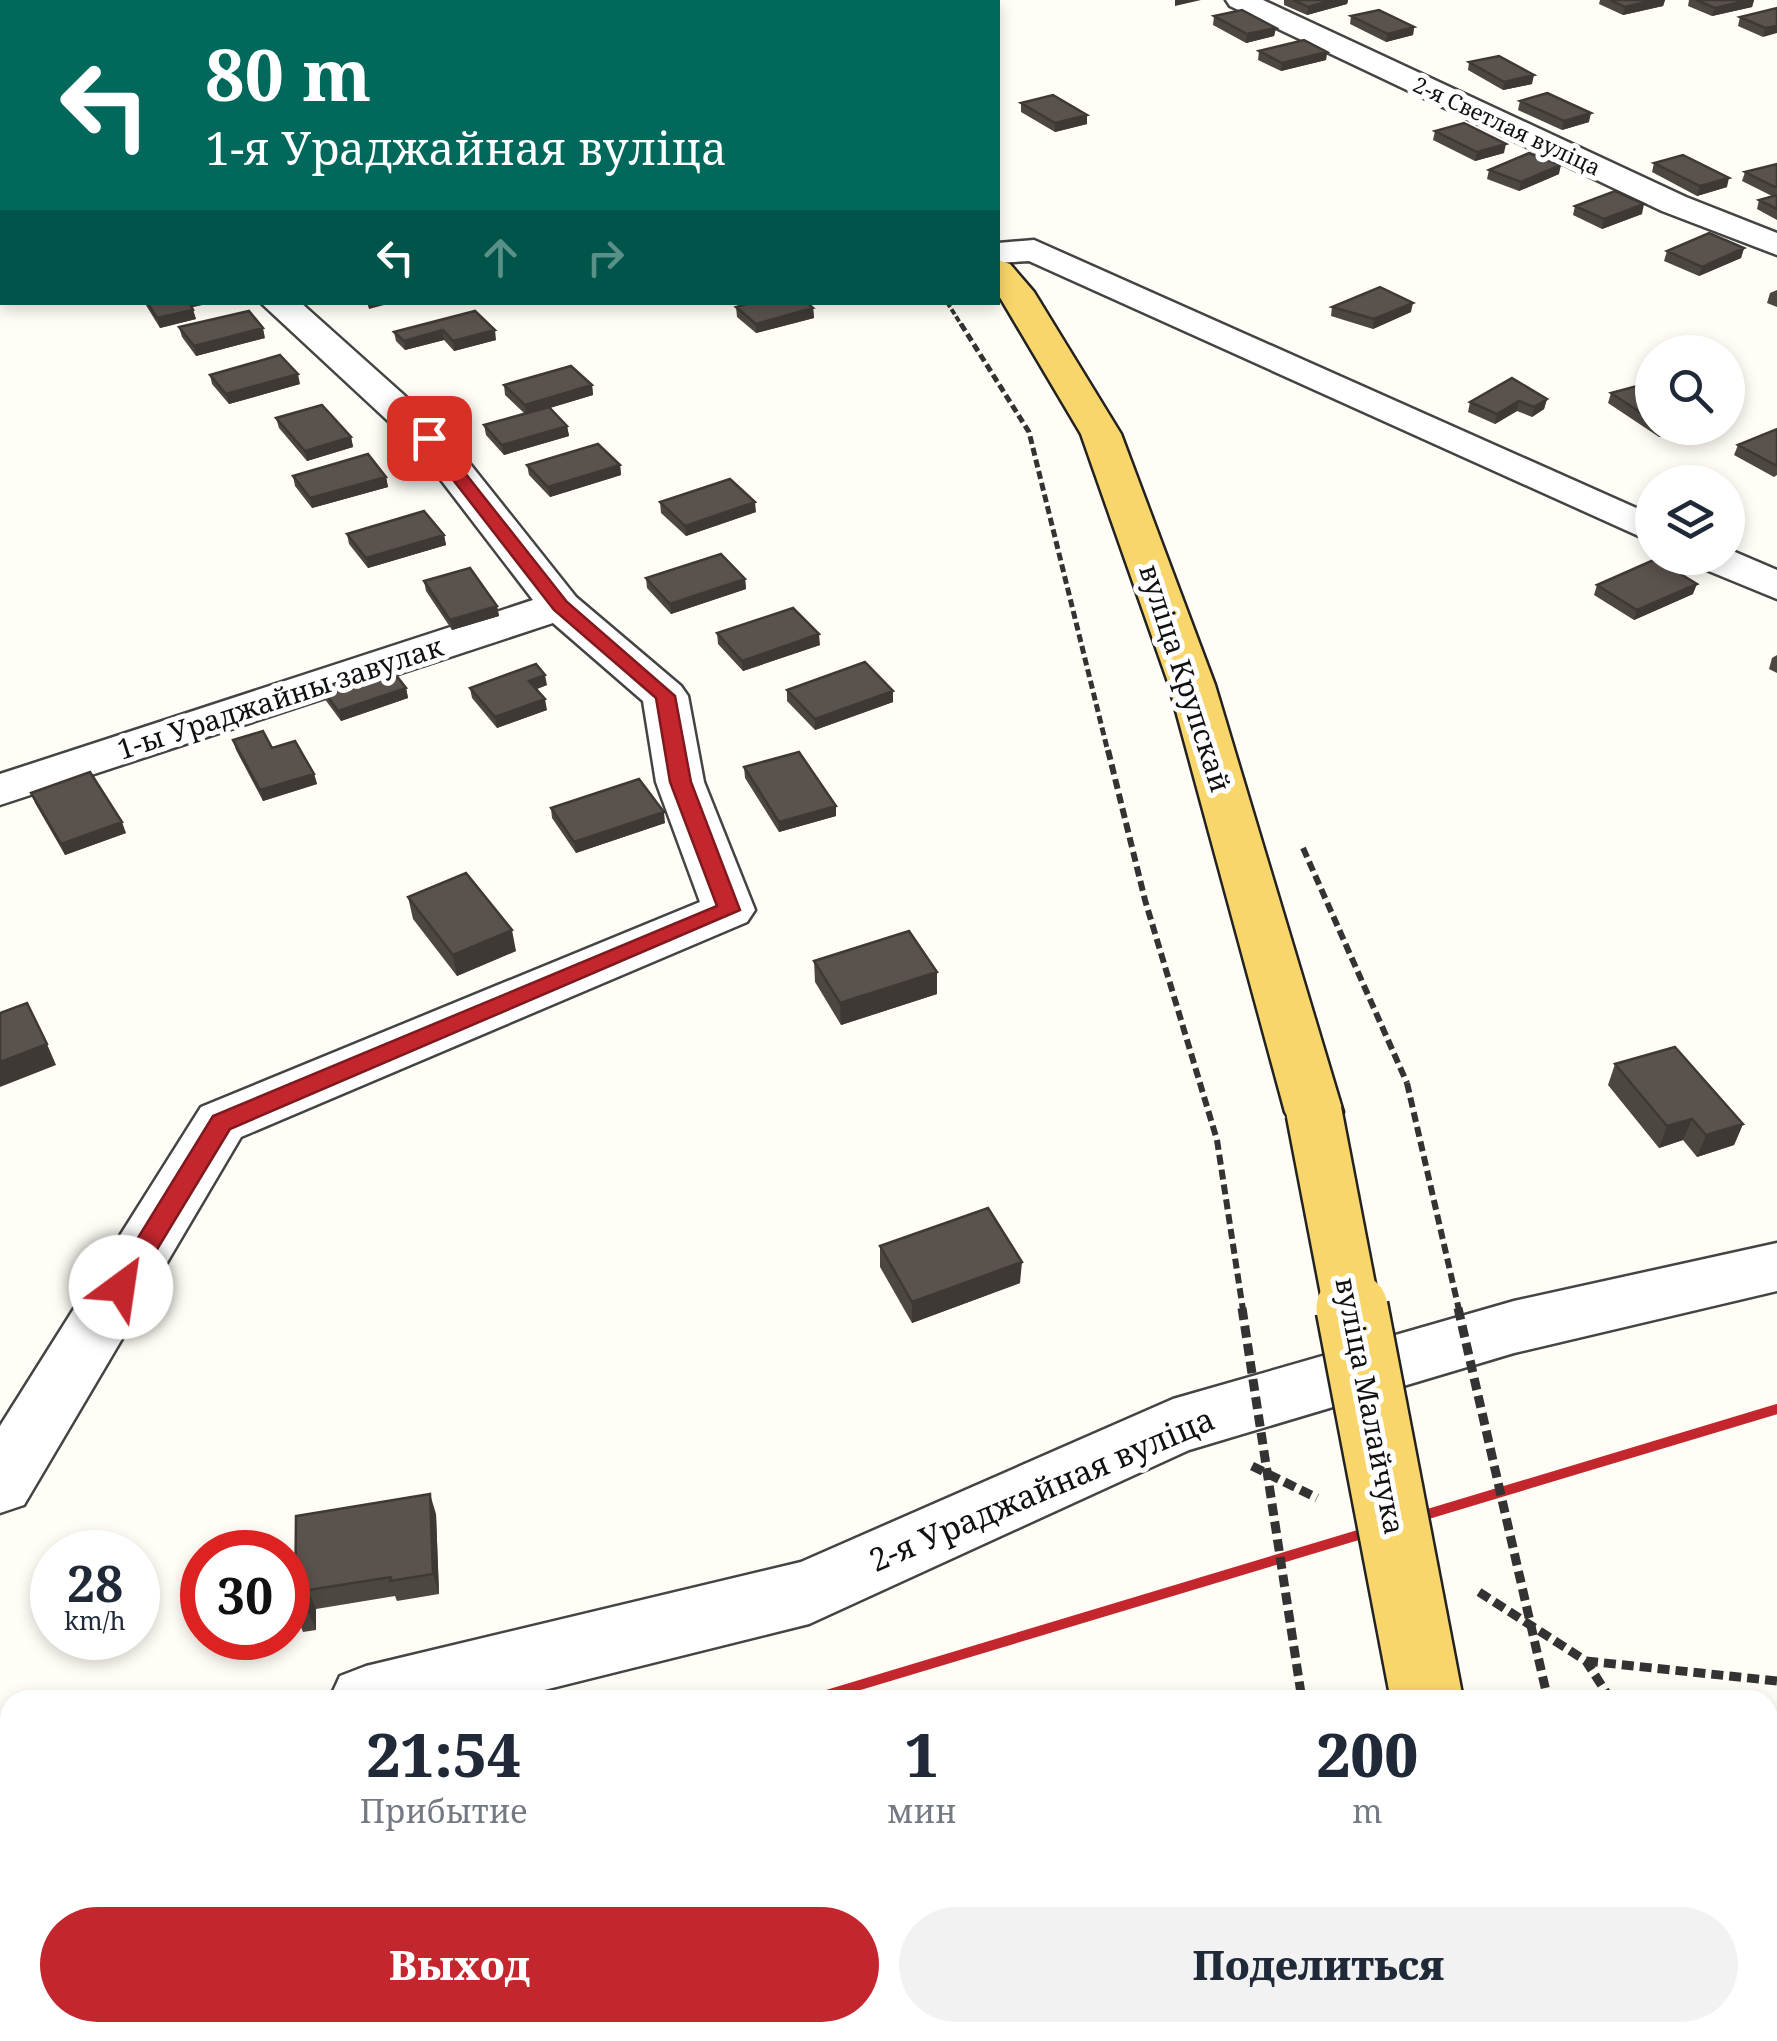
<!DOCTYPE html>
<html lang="ru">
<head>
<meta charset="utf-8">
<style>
	:root { --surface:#fff; --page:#f2f2f3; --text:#1f2937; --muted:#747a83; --accent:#c4262e }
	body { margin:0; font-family:"Noto Serif",serif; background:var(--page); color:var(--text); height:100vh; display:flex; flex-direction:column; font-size:38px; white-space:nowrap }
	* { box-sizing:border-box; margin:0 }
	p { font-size:32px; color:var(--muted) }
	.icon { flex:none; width:55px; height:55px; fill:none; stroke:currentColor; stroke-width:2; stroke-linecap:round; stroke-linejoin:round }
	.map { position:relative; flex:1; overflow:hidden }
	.side { position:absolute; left:0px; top:1690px; width:1778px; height:352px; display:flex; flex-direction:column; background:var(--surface); border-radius:30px 30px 0 0; box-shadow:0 5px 15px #0003 }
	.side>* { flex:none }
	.banner { position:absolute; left:0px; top:0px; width:1000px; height:305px; box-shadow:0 5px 15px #0003; background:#00695c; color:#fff; overflow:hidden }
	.tools { position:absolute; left:1635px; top:335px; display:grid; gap:20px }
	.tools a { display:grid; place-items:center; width:110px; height:110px; border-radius:50%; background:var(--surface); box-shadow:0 5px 15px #0003; font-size:50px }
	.speed { position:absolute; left:30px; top:1530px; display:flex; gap:20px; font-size:50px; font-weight:700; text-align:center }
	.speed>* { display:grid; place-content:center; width:130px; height:130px; border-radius:50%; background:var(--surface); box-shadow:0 5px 15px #0003; line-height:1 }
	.speed small { font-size:25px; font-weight:400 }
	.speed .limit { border:15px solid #d22; background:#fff; color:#111 }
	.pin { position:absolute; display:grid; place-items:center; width:85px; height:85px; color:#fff; margin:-42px; border-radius:20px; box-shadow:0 5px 15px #0006 }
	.me { position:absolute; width:110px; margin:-55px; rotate:31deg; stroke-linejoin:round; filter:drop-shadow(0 0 8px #0008) }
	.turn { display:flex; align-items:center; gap:35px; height:210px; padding:0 40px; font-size:45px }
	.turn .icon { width:130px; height:130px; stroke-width:2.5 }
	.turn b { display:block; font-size:70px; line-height:85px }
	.lanes { display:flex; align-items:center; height:95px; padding:0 40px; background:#0003; justify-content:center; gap:50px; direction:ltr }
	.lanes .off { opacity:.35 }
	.eta { display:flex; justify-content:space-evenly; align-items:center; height:170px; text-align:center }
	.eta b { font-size:60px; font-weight:800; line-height:70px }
	.button { display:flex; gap:20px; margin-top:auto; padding:20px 40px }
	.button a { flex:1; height:115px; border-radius:60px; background:var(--accent); color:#fff; font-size:40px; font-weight:800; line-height:115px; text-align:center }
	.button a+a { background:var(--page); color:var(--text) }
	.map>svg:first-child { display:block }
	.industrial { fill:#eee6ef }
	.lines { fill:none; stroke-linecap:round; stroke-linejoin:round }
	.minor-casing { stroke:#444; stroke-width:5 }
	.primary-casing { stroke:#222; stroke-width:5 }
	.path-far3 { stroke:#333; stroke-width:4; stroke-dasharray:6 2.5; stroke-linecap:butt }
	.path-far2 { stroke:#333; stroke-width:5; stroke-dasharray:8 4; stroke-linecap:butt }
	.path-far1 { stroke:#333; stroke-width:6; stroke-dasharray:10 5; stroke-linecap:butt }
	.path { stroke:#333; stroke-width:9; stroke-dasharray:12 6; stroke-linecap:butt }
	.minor { fill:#fff; fill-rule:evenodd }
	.primary { fill:#f9d66b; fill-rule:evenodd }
	.rail { stroke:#c4262e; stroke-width:10 }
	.primary-bridge-far1-casing { stroke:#222; stroke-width:60; stroke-linecap:butt }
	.primary-bridge-casing { stroke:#222; stroke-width:76; stroke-linecap:butt }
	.path-bridge-far1 { stroke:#333; stroke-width:6; stroke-dasharray:10 5; stroke-linecap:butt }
	.path-bridge { stroke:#333; stroke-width:9; stroke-dasharray:12 6; stroke-linecap:butt }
	.primary-bridge-far1 { stroke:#f9d66b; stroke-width:55 }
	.primary-bridge { stroke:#f9d66b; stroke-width:71 }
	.wall { fill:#4d4742 }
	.shaded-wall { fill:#3f3936 }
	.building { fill:#5a524d; stroke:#3f3936; stroke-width:2.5 }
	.route { fill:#c4262e; stroke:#7f191e; stroke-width:2.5 }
	.labels { text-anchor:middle; stroke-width:10; stroke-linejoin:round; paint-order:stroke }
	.far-street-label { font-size:22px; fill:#111; stroke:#fff }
	.street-label { font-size:28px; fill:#111; stroke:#fff }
	.near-street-label { font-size:32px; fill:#111; stroke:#fff }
</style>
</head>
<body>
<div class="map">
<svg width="1777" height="2041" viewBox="0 0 1777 2041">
	<rect width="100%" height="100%" fill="#fffdf5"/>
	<!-- industrial -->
	<path class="industrial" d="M301 2032H644L645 2041H272Z"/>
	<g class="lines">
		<defs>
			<path id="minor" d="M1226 0H1263L1686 197 1777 233V255L1662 211 1230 6Z
				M1034 240 1652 515V542L1029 261 998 263V243Z
				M260 302H300L443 430 576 597 681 686 688 696 704 782 755 910 747 922 241 1137 24 1505 0 1513V1426L201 1107 700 902 656 782 643 701 553 623 0 805V774L533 600 415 446Z
				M1728 549 1777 570V599L1699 567 1693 558H1728Z
				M1777 1243V1291L1514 1353 1189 1450 809 1624 504 1700H329L340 1676 366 1666 801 1562 1173 1399 1514 1301Z
				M10 1750V1824L0 1826V1752Z"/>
			<path id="primary" d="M658 0H688L689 2H660Z
				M998 260 1010 264 1034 292 1121 434 1215 685 1343 1112 1334 1127 1314 1133 1294 1127 1285 1112 1169 685 1081 434 998 294Z
				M1449 2032H1531L1533 2041H1451Z"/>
		</defs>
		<!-- minor casing -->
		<use href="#minor" class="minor-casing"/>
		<!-- primary casing -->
		<use href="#primary" class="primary-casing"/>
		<!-- path-far3 -->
		<path class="path-far3" d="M947 302 962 326"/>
		<!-- path-far2 -->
		<path class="path-far2" d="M961 324 1029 432 1108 752"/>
		<!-- path-far1 -->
		<path class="path-far1" d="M1108 750 1145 900 1217 1140
			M1303 848 1407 1083"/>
		<!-- path -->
		<path class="path" d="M1252 1466 1317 1498
			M1479 1592 1586 1661 1611 1700
			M1586 1661 1777 1681
			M1768 1947 1777 1962
			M1353 2032 1354 2041
			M1624 2032 1626 2041"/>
		<!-- minor -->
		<use href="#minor" class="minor"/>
		<!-- primary -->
		<use href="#primary" class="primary"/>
		<!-- rail -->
		<path class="rail" d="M810 1700 1777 1409
			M0 1940 10 1937"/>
		<defs>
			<path id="primary-bridge-far1" d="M1314 1112 1352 1310"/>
			<path id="primary-bridge" d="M1352 1308 1427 1700"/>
		</defs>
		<!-- primary-bridge-far1 casing -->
		<use href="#primary-bridge-far1" class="primary-bridge-far1-casing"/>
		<!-- primary-bridge casing -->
		<use href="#primary-bridge" class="primary-bridge-casing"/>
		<!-- path-bridge-far1 -->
		<path class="path-bridge-far1" d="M1407 1083 1459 1310
			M1217 1140 1243 1310"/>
		<!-- path-bridge -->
		<path class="path-bridge" d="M1242 1308 1302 1700
			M1458 1308 1548 1700"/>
		<!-- primary-bridge-far1 -->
		<use href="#primary-bridge-far1" class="primary-bridge-far1"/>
		<!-- primary-bridge -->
		<use href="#primary-bridge" class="primary-bridge"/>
	</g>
	<!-- wall -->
	<path class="wall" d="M1284 0H1348L1347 4 1307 15 1284 5Z
		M1600 0H1665L1663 6 1623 15 1599 4Z
		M1689 0H1754L1752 7 1712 16 1688 6Z
		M1777 8 1763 37 1738 26 1740 17Z
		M1214 16 1276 28 1274 36 1246 43 1213 25Z
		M1351 16 1414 27 1413 35 1386 42 1350 24Z
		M1259 51 1327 52 1326 60 1281 71 1258 60Z
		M1469 62 1532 84 1503 90 1468 70Z
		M1520 101 1589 122 1562 130 1518 110Z
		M1021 103 1087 115V124L1055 132 1021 112Z
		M1435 131 1504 153 1475 161 1433 140Z
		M1654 163 1727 187 1697 196 1652 172Z
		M1777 164V195L1772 196 1742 181 1745 172Z
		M1489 170 1559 174 1519 191 1487 179Z
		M1777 195V220L1757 209 1759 200Z
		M1575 206 1642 214 1602 229 1573 215Z
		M1744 248 1741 258 1699 276 1664 261 1667 251Z
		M1777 290V307L1767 303 1770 293Z
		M144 302H215L192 307 196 319 160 328Z
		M736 307 813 308 814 318 756 333 737 317Z
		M1332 307 1411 312 1373 329 1331 316Z
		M475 311 496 340 454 351 444 340 405 350 396 341 394 332Z
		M179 327 265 338 196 356 182 337Z
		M210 375 300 384 229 404 212 384Z
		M504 385H592L593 395 550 408 567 426 569 436 504 455 486 435 484 425 525 414 505 395Z
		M1652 385V428H1691L1659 437 1608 403 1611 393Z
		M1547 399 1544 409 1532 417 1517 411 1495 424 1468 412 1470 402Z
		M276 418 351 437 353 447 307 461 279 428Z
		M1777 429V475L1774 477 1734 455 1738 445Z
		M527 465H620L621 475 550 497 529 475Z
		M293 476 386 477 388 487 312 508 295 486Z
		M660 502 756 512 686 536 661 513Z
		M347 534 444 535 446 545 368 568 349 544Z
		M646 578 745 579 746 589 671 614 647 588Z
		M424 581 497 606 499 616 452 630 426 591Z
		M1597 585 1693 594 1634 620 1594 595Z
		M717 633 820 645 743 671 718 644Z
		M1777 655V673L1769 669 1772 658Z
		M547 685 537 689 547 710 497 728 472 698 470 688Z
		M322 688H406L408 698 341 721 324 698Z
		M787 690 893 691V702L815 730 787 701Z
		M233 740 272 748 314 774 317 784 263 801 236 750Z
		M744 767 836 806V816L779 832 745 778Z
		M31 793 126 833 65 855 35 803Z
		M551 808 665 823 576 853 552 818Z
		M408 897 516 951 457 976 413 919Z
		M814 961 937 972V994L841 1025 815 982Z
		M1615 1064 1743 1124 1734 1145 1697 1157 1683 1140 1659 1148 1608 1085Z
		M880 1246 1020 1283 912 1323 880 1267Z
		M436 1514 439 1594 397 1601 395 1596 316 1609V1630L303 1632 295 1612 296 1516Z"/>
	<!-- shaded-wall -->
	<path class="shaded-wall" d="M427 0H446L435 2H428Z
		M1175 0H1201L1175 6Z
		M1332 0H1348L1347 4 1307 15 1308 7Z
		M1654 0H1665L1663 6 1623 15 1625 7Z
		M1749 0H1754L1752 7 1712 16 1715 8Z
		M1777 26V33L1763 37 1765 28Z
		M1414 27 1413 35 1386 42 1388 34Z
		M1276 28 1274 36 1246 43 1247 34Z
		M1327 52 1326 60 1281 71 1282 63Z
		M1534 75 1532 84 1503 90 1504 82Z
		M1591 113 1589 122 1562 130 1564 121Z
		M1087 115V124L1055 132V123Z
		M1506 144 1504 153 1475 161 1477 152Z
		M1561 165 1559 174 1519 191 1521 182Z
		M1729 178 1727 187 1697 196 1700 186Z
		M1644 204 1642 214 1602 229 1604 219Z
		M1744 248 1741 258 1699 276 1702 267Z
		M187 302H215L189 308Z
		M367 302H395L369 309Z
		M1413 303 1411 312 1373 329 1374 319Z
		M813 308 814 318 756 333V324Z
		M193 310 196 319 160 328 157 318Z
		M263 328 265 338 196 356 194 346Z
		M443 330 444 340 405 350 404 341Z
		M495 330 496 340 454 351 453 341Z
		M298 374 300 384 229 404 226 394Z
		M592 385 593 395 526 415 525 405Z
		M1547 399 1544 409 1532 417 1534 407Z
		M1519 401 1517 411 1495 424 1497 414Z
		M567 426 569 436 504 455 502 445Z
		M1662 428H1691L1659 437Z
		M351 437 353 447 307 461 305 451Z
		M620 465 621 475 550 497 548 487Z
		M386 477 388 487 312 508 310 498Z
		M755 502 756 512 686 536 685 526Z
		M444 535 446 545 368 568 366 558Z
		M745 579 746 589 671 614 670 604Z
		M1697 584 1693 594 1634 620 1637 610Z
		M497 606 499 616 452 630 450 620Z
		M819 634 820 645 743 671 742 661Z
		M545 675 547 685 531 691 529 681Z
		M406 688 408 698 341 721 338 711Z
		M893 691V702L815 730V719Z
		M545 699 547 710 497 728 495 717Z
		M314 774 317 784 263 801 260 790Z
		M836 806V816L779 832V822Z
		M664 812 665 823 576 853 574 842Z
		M122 822 126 833 65 855 61 844Z
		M512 930 516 951 457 976 453 955Z
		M937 972V994L841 1025 840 1003Z
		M47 1044 56 1065 0 1087V1062Z
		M1692 1119 1683 1140 1659 1148 1667 1126Z
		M1743 1124 1734 1145 1697 1157 1706 1135Z
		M1022 1262 1020 1283 912 1323V1302Z
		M430 1494 436 1514 439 1594 433 1574Z
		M308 1590 316 1609V1630L308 1611Z"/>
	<!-- building -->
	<path class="building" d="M341 0H402L406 2H340L338 1Z
		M609 0H617L621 2H596Z
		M1293 0H1332L1308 7Z
		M1610 0H1654L1625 7Z
		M1696 0H1749L1715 8Z
		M1777 8V26L1765 28 1740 17Z
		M1242 10 1276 28 1247 34 1214 16Z
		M1379 10 1414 27 1388 34 1351 16Z
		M2 22V35H0V23Z
		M1304 40 1327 52 1282 63 1259 51Z
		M2 48V62H0V49Z
		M1499 56 1534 75 1504 82 1469 62Z
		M1547 93 1591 113 1564 121 1520 101Z
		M1053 95 1087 115 1055 123 1021 103Z
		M2 122V138L0 139V123Z
		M1464 123 1506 144 1477 152 1435 131Z
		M1529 153 1561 165 1521 182 1489 170Z
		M1683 155 1729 178 1700 186 1654 163Z
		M1777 164V186L1775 187 1745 172Z
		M1615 191 1644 204 1604 219 1575 206Z
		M1777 195V209L1759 200Z
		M1709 233 1744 248 1702 267 1667 251Z
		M1380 287 1413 303 1374 319 1332 307Z
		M147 302H189L193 310 157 318Z
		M754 302H806L813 308 756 324 736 307Z
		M249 311 263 328 194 346 179 327Z
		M475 311 495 330 453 341 443 330 404 341 394 332Z
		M280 355 298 374 226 394 210 375Z
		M571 366 592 385 525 405 504 385Z
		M1512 378 1547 399 1534 407 1519 401 1497 414 1470 402Z
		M1648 383 1652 385V420L1611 393Z
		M322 405 351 437 305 451 276 418Z
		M549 407 567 426 502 445 484 425Z
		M1777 429V466L1738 445Z
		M598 444 620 465 548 487 527 465Z
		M368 454 386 477 310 498 293 476Z
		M730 479 755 502 685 526 660 502Z
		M424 511 444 535 366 558 347 534Z
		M721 554 745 579 670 604 646 578Z
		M1656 559 1697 584 1637 610 1597 585Z
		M470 568 497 606 450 620 424 581Z
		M793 608 819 634 742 661 717 633Z
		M865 662 893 691 815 719 787 690Z
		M536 664 545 675 529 681 545 699 495 717 470 688Z
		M388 665 406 688 338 711 322 688Z
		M263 731 272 748 295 741 314 774 260 790 233 740Z
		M799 752 836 806 779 822 744 767Z
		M90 772 122 822 61 844 31 793Z
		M639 779 664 812 574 842 551 808Z
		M466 873 512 930 453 955 408 897Z
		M909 931 937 972 840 1003 814 961Z
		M27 1003 47 1044 0 1062V1013Z
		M1675 1047 1743 1124 1706 1135 1692 1119 1667 1126 1615 1064Z
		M988 1208 1022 1262 912 1302 880 1246Z
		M430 1494 433 1574 390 1581 391 1577 308 1590V1611L295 1612 296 1516Z"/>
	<!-- route -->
	<path class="route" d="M429 433 435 435 567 602 675 696 691 782 740 910 230 1129 130 1294H112L108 1287 112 1280 213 1116 717 906 670 782 656 698 554 610 423 441 421 438Z"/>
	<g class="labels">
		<!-- far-street labels -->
		<g class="far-street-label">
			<text transform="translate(1507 126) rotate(25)" y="8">2-я Светлая вуліца</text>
		</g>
		<!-- street labels -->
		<g class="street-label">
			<text transform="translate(1185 678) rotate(72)" y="10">вуліца Крупскай</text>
			<text transform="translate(280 698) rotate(-18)" y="10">1-ы Ураджайны завулак</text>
			<text transform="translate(1370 1406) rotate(79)" y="10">вуліца Малайчука</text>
		</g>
		<!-- near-street labels -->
		<g class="near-street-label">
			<text transform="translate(1042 1490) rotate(-23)" y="11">2-я Ураджайная вуліца</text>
		</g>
	</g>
</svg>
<div class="tools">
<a><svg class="icon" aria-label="search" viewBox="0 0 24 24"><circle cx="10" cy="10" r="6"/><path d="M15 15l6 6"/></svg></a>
<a><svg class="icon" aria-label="layers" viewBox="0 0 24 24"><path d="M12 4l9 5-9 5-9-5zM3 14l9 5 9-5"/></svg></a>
</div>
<div class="speed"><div>28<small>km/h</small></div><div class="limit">30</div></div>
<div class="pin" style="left:429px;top:438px;background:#d93025"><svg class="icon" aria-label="arrive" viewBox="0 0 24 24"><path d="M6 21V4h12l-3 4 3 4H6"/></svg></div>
<svg class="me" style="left:121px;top:1287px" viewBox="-20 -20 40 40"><circle r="19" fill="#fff"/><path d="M0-13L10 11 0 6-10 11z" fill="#c4262e"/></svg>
<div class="banner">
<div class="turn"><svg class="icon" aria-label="left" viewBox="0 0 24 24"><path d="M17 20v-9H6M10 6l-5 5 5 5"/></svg><div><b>80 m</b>1-я Ураджайная вуліца</div></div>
<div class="lanes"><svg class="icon" aria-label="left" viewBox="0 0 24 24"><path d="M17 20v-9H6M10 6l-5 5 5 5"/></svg><svg class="icon off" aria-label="ahead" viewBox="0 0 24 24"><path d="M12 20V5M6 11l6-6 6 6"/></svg><svg class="icon off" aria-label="right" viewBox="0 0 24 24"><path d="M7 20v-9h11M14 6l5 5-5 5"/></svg></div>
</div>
<section class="side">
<div class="eta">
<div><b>21:54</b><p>Прибытие</p></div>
<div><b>1</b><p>мин</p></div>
<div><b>200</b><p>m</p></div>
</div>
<div class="button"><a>Выход</a><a>Поделиться</a></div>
</section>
</div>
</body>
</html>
